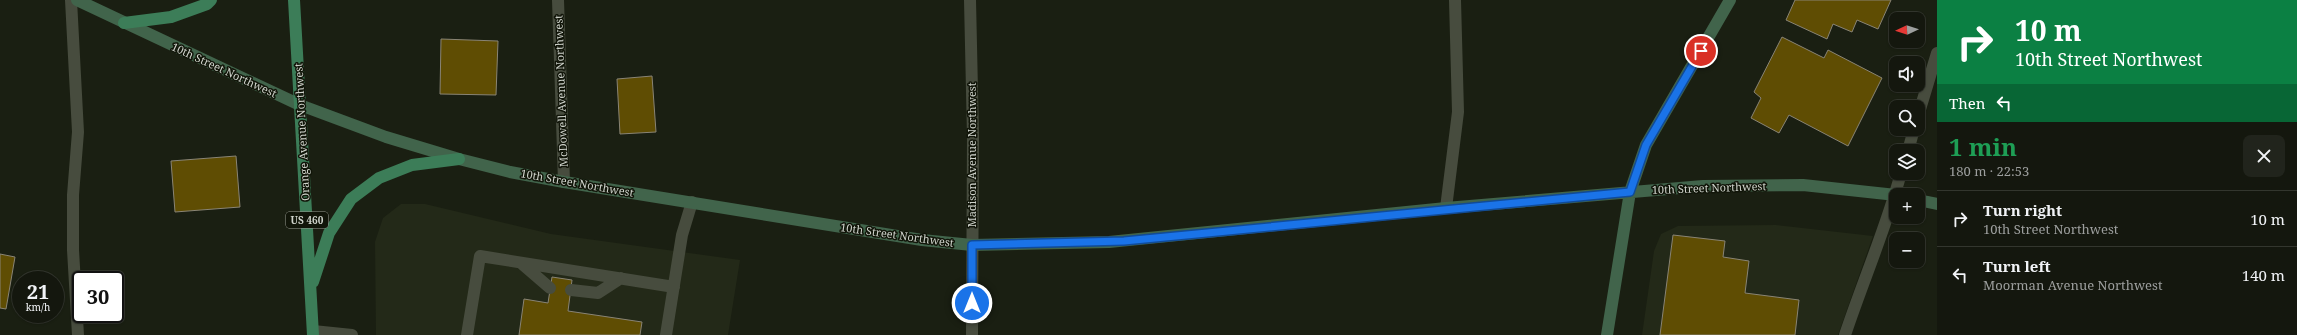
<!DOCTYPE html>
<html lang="en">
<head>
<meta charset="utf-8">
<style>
	:root { --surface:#14170e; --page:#21241c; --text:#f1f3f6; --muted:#9d9f9e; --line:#33362e }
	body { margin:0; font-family:"Noto Serif",serif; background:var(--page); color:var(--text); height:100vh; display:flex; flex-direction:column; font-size:15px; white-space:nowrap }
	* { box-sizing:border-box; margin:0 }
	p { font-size:13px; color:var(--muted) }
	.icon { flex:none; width:22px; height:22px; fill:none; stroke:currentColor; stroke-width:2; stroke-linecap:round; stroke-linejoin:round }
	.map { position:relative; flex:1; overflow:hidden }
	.sheet { display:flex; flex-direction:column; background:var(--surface); width:360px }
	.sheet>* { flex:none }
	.banner { background:#0b8043; color:#fff; overflow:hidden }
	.needle { width:26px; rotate:266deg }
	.fabs { position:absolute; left:1889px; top:12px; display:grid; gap:8px }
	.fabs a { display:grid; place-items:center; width:36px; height:36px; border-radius:8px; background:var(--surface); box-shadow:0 1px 3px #0004,0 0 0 1px var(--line); font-size:20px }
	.speed { position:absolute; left:12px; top:271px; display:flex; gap:8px; font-size:20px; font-weight:700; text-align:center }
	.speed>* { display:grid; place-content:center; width:52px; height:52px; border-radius:50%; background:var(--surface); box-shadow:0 1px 3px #0004,0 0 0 1px var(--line); line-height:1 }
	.speed small { font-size:10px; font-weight:400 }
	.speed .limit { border:2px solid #111; border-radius:6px; background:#fff; color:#111 }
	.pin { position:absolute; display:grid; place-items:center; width:34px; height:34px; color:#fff; margin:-17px; border:2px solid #fff; border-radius:50%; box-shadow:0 1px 4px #0007 }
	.me { position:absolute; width:44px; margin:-22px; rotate:0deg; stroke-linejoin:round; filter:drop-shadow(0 0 3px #0008) }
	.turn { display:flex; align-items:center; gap:14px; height:84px; padding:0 12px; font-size:18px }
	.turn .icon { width:52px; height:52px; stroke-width:2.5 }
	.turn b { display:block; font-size:28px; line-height:34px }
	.then { display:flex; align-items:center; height:38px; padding:0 12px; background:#0003; gap:8px; font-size:15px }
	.round { display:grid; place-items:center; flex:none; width:42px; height:42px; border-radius:8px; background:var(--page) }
	.summary { display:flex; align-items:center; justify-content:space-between; height:68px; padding:0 12px }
	h1 { font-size:24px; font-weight:700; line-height:30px; color:#1e9e55 }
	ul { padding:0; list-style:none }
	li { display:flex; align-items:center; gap:12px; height:56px; padding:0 12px; border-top:1px solid var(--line) }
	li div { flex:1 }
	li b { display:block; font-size:15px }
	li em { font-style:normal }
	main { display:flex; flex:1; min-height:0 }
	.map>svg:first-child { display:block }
	.built { fill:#232918 }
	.building { fill:#5f4d03; stroke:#898475 }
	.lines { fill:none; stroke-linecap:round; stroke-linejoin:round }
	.lane { stroke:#474c3e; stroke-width:12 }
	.street { stroke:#474c3e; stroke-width:12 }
	.secondary { stroke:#41644b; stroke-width:12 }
	.primary { stroke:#3c7d58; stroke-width:12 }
	.route-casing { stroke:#114b97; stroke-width:10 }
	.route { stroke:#1a73e8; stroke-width:7 }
	.labels { text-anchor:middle; stroke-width:3; stroke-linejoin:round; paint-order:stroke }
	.shield { fill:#111509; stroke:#969a91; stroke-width:1 }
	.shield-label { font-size:10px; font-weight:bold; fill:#cfd3cb }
	.street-label { font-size:11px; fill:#cfd3cb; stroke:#111509 }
</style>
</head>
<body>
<main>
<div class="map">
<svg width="1937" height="335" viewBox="0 0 1937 335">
	<rect width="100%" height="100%" fill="#1a1f12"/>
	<!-- built -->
	<path class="built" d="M401 204H425L551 234 740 260 728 335H376L375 242 383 218Z
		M1776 225 1873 236 1838 335H1642L1654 251 1661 234 1678 226Z"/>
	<!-- building -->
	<path class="building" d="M1795 0H1891L1878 29 1857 20 1852 32 1833 24 1827 39 1786 20Z
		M1782 37 1824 58 1828 50 1882 78 1848 146 1789 115 1779 133 1751 118 1761 98 1754 92Z
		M441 39 498 41 496 95 440 94Z
		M652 76 656 132 620 134 617 79Z
		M236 156 240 207 175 212 171 161Z
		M1673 235 1725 241 1723 257 1749 261 1745 293 1799 300 1795 335H1660Z
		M0 254 15 257 6 309 0 308Z
		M552 277 572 280 568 311 642 322 640 335H519L524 299 548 303Z"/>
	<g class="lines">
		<!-- lane -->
		<path class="lane" d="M71 0 78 132 73 195V250L78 335
			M1918 116 1937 53
			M1908 151 1914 129
			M1446 208 1458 112 1455 0
			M521 263 550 288
			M571 290 598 293 621 278
			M313 331 352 335
			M467 335 480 256 674 287
			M666 335 682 235 692 202
			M1845 335C1863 281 1886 228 1901 173"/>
		<!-- street -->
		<path class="street" d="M558 0 564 182
			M970 0 973 136 972 335"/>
		<!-- secondary -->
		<path class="secondary" d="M77 0 300 105 386 137 459 159 510 172 564 182 922 240 972 245 1109 242 1446 208 1703 186 1803 185 1896 195
			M1918 200 1937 204
			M1607 335 1630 192 1646 145 1730 0"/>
		<!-- primary -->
		<path class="primary" d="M294 0 313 335
			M124 23 171 17 207 4 211 0
			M313 282 329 233 351 199 379 178 412 165 459 159"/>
	</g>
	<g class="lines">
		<defs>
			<path id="route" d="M972 303V245L1124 241 1630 192 1646 145 1701 51"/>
		</defs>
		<!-- route casing -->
		<use href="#route" class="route-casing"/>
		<!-- route -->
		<use href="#route" class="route"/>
	</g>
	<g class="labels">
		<!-- shield labels -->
		<rect class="shield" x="286" y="212" width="42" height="16" rx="3"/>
		<g class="shield-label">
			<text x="307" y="224">US 460</text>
		</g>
		<!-- street labels -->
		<g class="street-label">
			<text transform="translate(224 70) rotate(25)" y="4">10th Street Northwest</text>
			<text transform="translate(561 91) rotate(-92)" y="4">McDowell Avenue Northwest</text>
			<text transform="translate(302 132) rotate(-93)" y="4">Orange Avenue Northwest</text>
			<text transform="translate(972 155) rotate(-90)" y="4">Madison Avenue Northwest</text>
			<text transform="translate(577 183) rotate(10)" y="4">10th Street Northwest</text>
			<text transform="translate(1709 188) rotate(-2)" y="4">10th Street Northwest</text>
			<text transform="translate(897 235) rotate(8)" y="4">10th Street Northwest</text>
		</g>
	</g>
</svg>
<div class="fabs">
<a><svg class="needle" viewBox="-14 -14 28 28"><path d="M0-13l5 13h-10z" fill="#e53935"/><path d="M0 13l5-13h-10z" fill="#9d9f9e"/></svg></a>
<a><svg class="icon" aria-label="sound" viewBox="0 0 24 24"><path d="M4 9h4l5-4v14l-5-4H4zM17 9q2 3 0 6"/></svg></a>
<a><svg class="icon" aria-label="search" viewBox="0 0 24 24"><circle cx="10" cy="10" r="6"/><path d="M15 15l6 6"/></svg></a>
<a><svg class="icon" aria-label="layers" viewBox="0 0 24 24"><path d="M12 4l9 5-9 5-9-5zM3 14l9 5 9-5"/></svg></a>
<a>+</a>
<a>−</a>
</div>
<div class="speed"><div>21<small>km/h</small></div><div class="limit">30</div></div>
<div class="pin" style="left:1701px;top:51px;background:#d93025"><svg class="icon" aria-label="arrive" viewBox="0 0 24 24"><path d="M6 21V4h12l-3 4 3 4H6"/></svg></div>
<svg class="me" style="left:972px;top:303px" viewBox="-20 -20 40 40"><circle r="17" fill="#1a73e8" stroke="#fff" stroke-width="3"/><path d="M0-11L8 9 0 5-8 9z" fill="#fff"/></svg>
</div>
<section class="sheet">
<div class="banner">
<div class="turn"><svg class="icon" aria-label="right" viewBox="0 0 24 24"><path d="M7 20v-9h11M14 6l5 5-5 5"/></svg><div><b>10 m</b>10th Street Northwest</div></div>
<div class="then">Then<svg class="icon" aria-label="left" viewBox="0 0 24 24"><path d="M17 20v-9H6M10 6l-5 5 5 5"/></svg></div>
</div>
<div class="summary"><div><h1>1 min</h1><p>180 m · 22:53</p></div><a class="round"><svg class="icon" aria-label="close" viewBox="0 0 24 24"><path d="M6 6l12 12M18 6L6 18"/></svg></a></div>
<ul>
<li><svg class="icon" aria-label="right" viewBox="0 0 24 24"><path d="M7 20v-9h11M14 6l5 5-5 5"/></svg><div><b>Turn right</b><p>10th Street Northwest</p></div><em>10 m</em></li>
<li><svg class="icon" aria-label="left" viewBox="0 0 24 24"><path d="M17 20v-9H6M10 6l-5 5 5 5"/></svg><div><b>Turn left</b><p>Moorman Avenue Northwest</p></div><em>140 m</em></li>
</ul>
</section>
</main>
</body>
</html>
